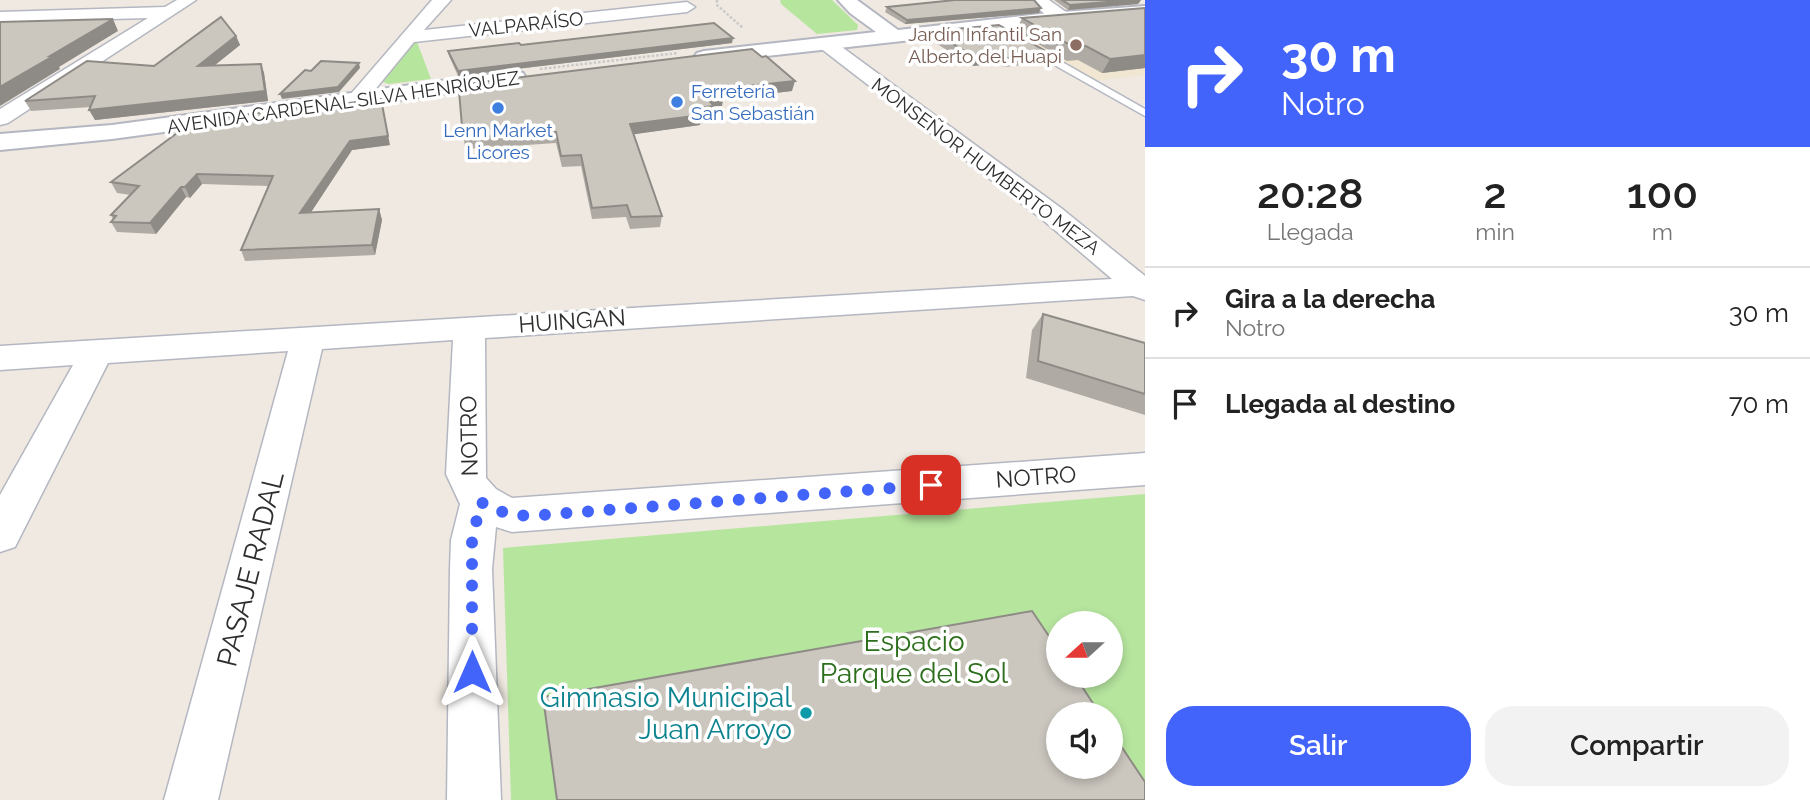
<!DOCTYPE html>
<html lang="es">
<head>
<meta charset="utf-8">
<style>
	:root { --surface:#fff; --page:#f2f2f2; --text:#222; --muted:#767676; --line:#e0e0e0; --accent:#4264fb }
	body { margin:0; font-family:Raleway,sans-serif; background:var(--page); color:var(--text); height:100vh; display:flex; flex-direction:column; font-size:26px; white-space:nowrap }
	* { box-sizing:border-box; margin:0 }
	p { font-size:23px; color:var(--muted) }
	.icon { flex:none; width:38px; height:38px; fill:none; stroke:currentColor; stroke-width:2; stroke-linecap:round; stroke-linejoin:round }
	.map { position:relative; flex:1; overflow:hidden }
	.details { display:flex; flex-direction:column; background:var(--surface); width:665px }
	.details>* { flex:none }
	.top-card { background:#4264fb; color:#fff; overflow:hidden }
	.needle { width:46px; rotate:249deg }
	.controls { position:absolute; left:1046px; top:611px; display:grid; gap:14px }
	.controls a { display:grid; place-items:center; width:77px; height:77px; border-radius:50%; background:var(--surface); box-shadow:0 4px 10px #0003; font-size:35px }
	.pin { position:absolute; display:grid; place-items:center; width:60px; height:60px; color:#fff; margin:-30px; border-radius:14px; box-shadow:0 4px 10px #0006 }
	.me { position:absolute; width:77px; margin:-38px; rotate:0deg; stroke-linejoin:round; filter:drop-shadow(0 0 5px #0008) }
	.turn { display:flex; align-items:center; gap:24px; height:147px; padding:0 21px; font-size:32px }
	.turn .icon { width:91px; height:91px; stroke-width:2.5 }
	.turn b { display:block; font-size:49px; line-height:60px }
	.eta { display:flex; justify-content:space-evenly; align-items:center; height:119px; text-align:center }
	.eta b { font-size:42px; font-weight:600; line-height:49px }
	.button { display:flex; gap:14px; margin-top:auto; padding:14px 21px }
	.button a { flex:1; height:80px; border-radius:28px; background:var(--accent); color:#fff; font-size:28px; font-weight:600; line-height:80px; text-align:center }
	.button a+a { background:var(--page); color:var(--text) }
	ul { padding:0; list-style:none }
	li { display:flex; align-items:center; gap:21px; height:91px; padding:0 21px; border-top:2px solid var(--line) }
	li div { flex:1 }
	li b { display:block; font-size:26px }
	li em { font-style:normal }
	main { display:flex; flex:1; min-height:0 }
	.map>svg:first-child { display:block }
	.education { fill:#f0e6d1 }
	.green { fill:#b6e59e; fill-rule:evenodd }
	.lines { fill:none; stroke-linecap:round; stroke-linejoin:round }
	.lane-casing { stroke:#b4b7c1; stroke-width:3 }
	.street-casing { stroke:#b4b7c1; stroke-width:3 }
	.secondary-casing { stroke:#b4b7c1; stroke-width:4 }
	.path { stroke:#c9c9c9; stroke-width:2.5; stroke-dasharray:2.5 2; stroke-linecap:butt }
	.lane { fill:#fff; fill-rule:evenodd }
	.street { fill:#fff; fill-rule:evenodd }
	.secondary { fill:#fff; fill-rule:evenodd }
	.wall { fill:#afaba4 }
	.shaded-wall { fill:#8e8b86 }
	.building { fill:#cbc7bf; stroke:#8e8b86; stroke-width:2 }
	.route { stroke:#4264fb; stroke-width:12; stroke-dasharray:0 21.6 }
	.education-dot { fill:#8d6e63; stroke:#fff; stroke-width:2.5 }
	.shop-dot { fill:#3f7fe0; stroke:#fff; stroke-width:2.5 }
	.culture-dot { fill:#0f9aa8; stroke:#fff; stroke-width:2.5 }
	.labels { text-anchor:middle; stroke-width:7; stroke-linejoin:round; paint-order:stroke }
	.far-street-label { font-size:19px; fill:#2e2e2e; stroke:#fff }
	.far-education-label { font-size:19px; fill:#785e54; stroke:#fff; text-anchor:end }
	.far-shop-label { font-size:19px; fill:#366cbe; stroke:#fff; text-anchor:start }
	.street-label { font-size:23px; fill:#2e2e2e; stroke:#fff }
	.near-street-label { font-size:28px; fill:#2e2e2e; stroke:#fff }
	.near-park-label { font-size:28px; fill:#2c6e1b; stroke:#fff }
	.near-culture-label { font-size:28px; fill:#0d838f; stroke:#fff; text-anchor:end }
</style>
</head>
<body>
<main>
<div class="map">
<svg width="1145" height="800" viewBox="0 0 1145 800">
	<rect width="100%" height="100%" fill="#efe9e1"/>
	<!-- education -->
	<path class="education" d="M1078 25 1145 59V75L1095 81 1010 31Z"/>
	<!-- green -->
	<path class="green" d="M780 0H832L858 25 857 30 817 34 781 4Z
		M417 42 431 79 388 84 382 81 412 43Z
		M1145 494V800H511L503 548ZM1059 623H1111V676H1059ZM1059 714H1111V766H1059Z"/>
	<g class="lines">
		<defs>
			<path id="lane" d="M1026 45H1032L1145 109V116L1026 49Z"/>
			<path id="street" d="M177 0H196L8 123 0 125V109L148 18 0 22V12L165 7Z
				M432 0H451L424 30 687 2 695 7 687 12 414 42 364 103H350L347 99 350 95Z
				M1031 0H1049L1073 17 1070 21C1054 24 1040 12 1031 0Z
				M825 38 831 39 1061 208 1145 276V300L1133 296 485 338 486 478 496 489 512 498 1145 453V485L512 532 496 527 492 569 501 800H447L450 569 451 540 460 504 446 474 453 340 322 349 218 800H164L288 351 108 363 15 547 0 552V495L73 365 0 370V346L1112 279 1043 220 819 47 816 43Z"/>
			<path id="secondary" d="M838 0H857L898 30 1048 13 1145 6V18L1048 25 704 63 697 61 694 57 697 53 704 51 876 32 850 13Z
				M515 71 523 73 526 78 523 83 112 139 0 150V134L112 125Z"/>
		</defs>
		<!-- lane casing -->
		<use href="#lane" class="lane-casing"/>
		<!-- street casing -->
		<use href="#street" class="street-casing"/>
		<!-- secondary casing -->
		<use href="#secondary" class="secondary-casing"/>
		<!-- path -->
		<path class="path" d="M717 0V5L743 28
			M540 69 678 53"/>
		<!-- lane -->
		<use href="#lane" class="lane"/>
		<!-- street -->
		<use href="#street" class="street"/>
		<!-- secondary -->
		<use href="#secondary" class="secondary"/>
	</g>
	<!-- wall -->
	<path class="wall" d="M1054 0H1141L1138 4 1068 10Z
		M887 7 1039 13 905 24 885 12Z
		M1145 8V68L1102 73 1078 60 1067 61 1016 31 1022 18Z
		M932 31 1051 54 1047 63 1003 67 998 63 973 66 929 39Z
		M236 36 240 45 214 66 261 64 264 73 268 101 95 120 91 107 31 111 25 101 154 66Z
		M732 43 458 76 449 56 448 51 521 45Z
		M465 84 792 91 723 99 722 106H714L712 116 701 118 700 125 634 134 662 216 660 227 630 229 626 217 592 219 581 166 562 167 556 143 465 149 459 91 466 90Z
		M317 107 390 145 352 150 311 212 379 209 382 220 375 255 245 261 241 250 268 186 202 184 190 198 186 197 156 234 117 232 111 222 113 219 111 215 131 195 117 193 111 182Z
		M1043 314 1145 343V415L1026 378 1032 330Z"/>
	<!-- shaded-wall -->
	<path class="shaded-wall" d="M1133 0H1141L1138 4 1068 10 1070 5Z
		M1041 8 1039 13 905 24 907 20Z
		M113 19 118 31 59 67 60 69 0 106V87L50 56Z
		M236 36 240 45 201 76 198 66Z
		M733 38 732 43 458 76V71Z
		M1002 55 998 63 973 66 976 58Z
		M1145 55V68L1102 73 1110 59Z
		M359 63 360 68 339 92 282 99 280 94Z
		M261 64 264 73 268 101 95 120 89 110 227 95Z
		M795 81 792 91 723 99 722 106H714L712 116 701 118 700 125 629 135 630 124 696 108 706 97 718 89Z
		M381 99 390 145 352 150 304 223 300 213 350 141Z
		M197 174 202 184 190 198 185 187Z
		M181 187 186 197 156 234 150 223Z
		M379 209 382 220 375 255 372 245Z"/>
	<!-- building -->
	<path class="building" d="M955 0H1034L1041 8 907 20 887 7Z
		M1062 0H1133L1070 5Z
		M1145 8V55L1110 59 1086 46 1074 47 1022 18Z
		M221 17 236 36 198 66 261 64 265 91 89 110 95 96 25 101 87 61 154 66Z
		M113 19 50 56H53L0 87V22Z
		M714 23 733 38 458 71 448 51 519 43 521 45Z
		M999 25 1051 54 1007 58 1002 55 976 58 932 31Z
		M752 49 762 57 766 56 795 81 718 89 723 95 706 97 714 106 696 108 702 115 630 124 662 216 631 217 627 205 592 208 581 155 561 156 556 132 463 138 459 91 468 90 465 84Z
		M321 61 359 63 338 87 280 94 305 70 311 71Z
		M381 99 388 136 350 141 300 213 379 209 372 245 241 250 273 176 197 174 185 187H181L150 223 111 222 116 216 111 215 139 186 111 182 192 122 317 105 315 107Z
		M1043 314 1145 343V394L1038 361Z
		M1032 611 1059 651V676H1075L1100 714H1059V766H1111V731L1145 782V800H557L543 697Z"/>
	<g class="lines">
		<!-- route -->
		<path class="route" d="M472 672V540L481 502C497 512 511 515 529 516L931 485"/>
	</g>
	<!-- markers -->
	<circle class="education-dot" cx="1076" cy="45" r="7"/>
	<g class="shop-dot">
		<circle cx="677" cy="102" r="7"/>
		<circle cx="498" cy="108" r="7"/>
	</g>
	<circle class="culture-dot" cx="806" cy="713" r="7"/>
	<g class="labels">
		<!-- far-street labels -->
		<g class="far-street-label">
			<text transform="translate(526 24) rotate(-6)" y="7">VALPARAÍSO</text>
			<text transform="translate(343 102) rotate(-8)" y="7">AVENIDA CARDENAL SILVA HENRÍQUEZ</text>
			<text transform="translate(986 166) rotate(37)" y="7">MONSEÑOR HUMBERTO MEZA</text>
		</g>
		<!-- far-education labels -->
		<g class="far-education-label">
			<text x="1062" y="41">Jardín Infantil San<tspan x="1062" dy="22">Alberto del Huapi</tspan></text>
		</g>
		<!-- far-shop labels -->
		<g class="far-shop-label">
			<text x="691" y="98">Ferretería<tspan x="691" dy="22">San Sebastián</tspan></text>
			<text x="498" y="137" text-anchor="middle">Lenn Market<tspan x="498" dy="22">Licores</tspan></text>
		</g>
		<!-- street labels -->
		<g class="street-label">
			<text transform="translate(572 321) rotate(-4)" y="8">HUINGAN</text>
			<text transform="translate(469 436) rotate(-91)" y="8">NOTRO</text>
			<text transform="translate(1036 477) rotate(-4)" y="8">NOTRO</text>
		</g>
		<!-- near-street labels -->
		<g class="near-street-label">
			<text transform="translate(250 569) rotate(-76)" y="10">PASAJE RADAL</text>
		</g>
		<!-- near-park labels -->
		<g class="near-park-label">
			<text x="914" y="651">Espacio<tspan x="914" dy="32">Parque del Sol</tspan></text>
		</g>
		<!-- near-culture labels -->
		<g class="near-culture-label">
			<text x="792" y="707">Gimnasio Municipal<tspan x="792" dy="32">Juan Arroyo</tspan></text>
		</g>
	</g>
</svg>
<div class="controls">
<a><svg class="needle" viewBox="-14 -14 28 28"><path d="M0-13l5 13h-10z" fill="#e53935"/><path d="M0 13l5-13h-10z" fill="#767676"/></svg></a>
<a><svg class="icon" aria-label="sound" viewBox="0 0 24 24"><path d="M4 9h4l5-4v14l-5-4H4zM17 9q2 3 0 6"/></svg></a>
</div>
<div class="pin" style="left:931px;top:485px;background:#d93025"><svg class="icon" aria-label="arrive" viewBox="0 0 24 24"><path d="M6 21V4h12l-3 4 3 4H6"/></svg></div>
<svg class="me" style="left:472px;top:672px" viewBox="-20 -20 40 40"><path d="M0-17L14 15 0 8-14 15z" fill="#4264fb" stroke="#fff" stroke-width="4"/></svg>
</div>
<section class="details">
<div class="top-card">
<div class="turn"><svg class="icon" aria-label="right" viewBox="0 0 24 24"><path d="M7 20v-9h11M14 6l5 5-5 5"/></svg><div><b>30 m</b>Notro</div></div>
</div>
<div class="eta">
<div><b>20:28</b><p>Llegada</p></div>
<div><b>2</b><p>min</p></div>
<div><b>100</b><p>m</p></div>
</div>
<ul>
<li><svg class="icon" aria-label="right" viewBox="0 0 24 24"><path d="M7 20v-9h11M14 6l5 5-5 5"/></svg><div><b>Gira a la derecha</b><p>Notro</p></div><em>30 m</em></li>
<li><svg class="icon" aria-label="arrive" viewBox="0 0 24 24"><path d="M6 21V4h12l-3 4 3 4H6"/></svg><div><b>Llegada al destino</b></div><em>70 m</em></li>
</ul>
<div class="button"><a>Salir</a><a>Compartir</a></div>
</section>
</main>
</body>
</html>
